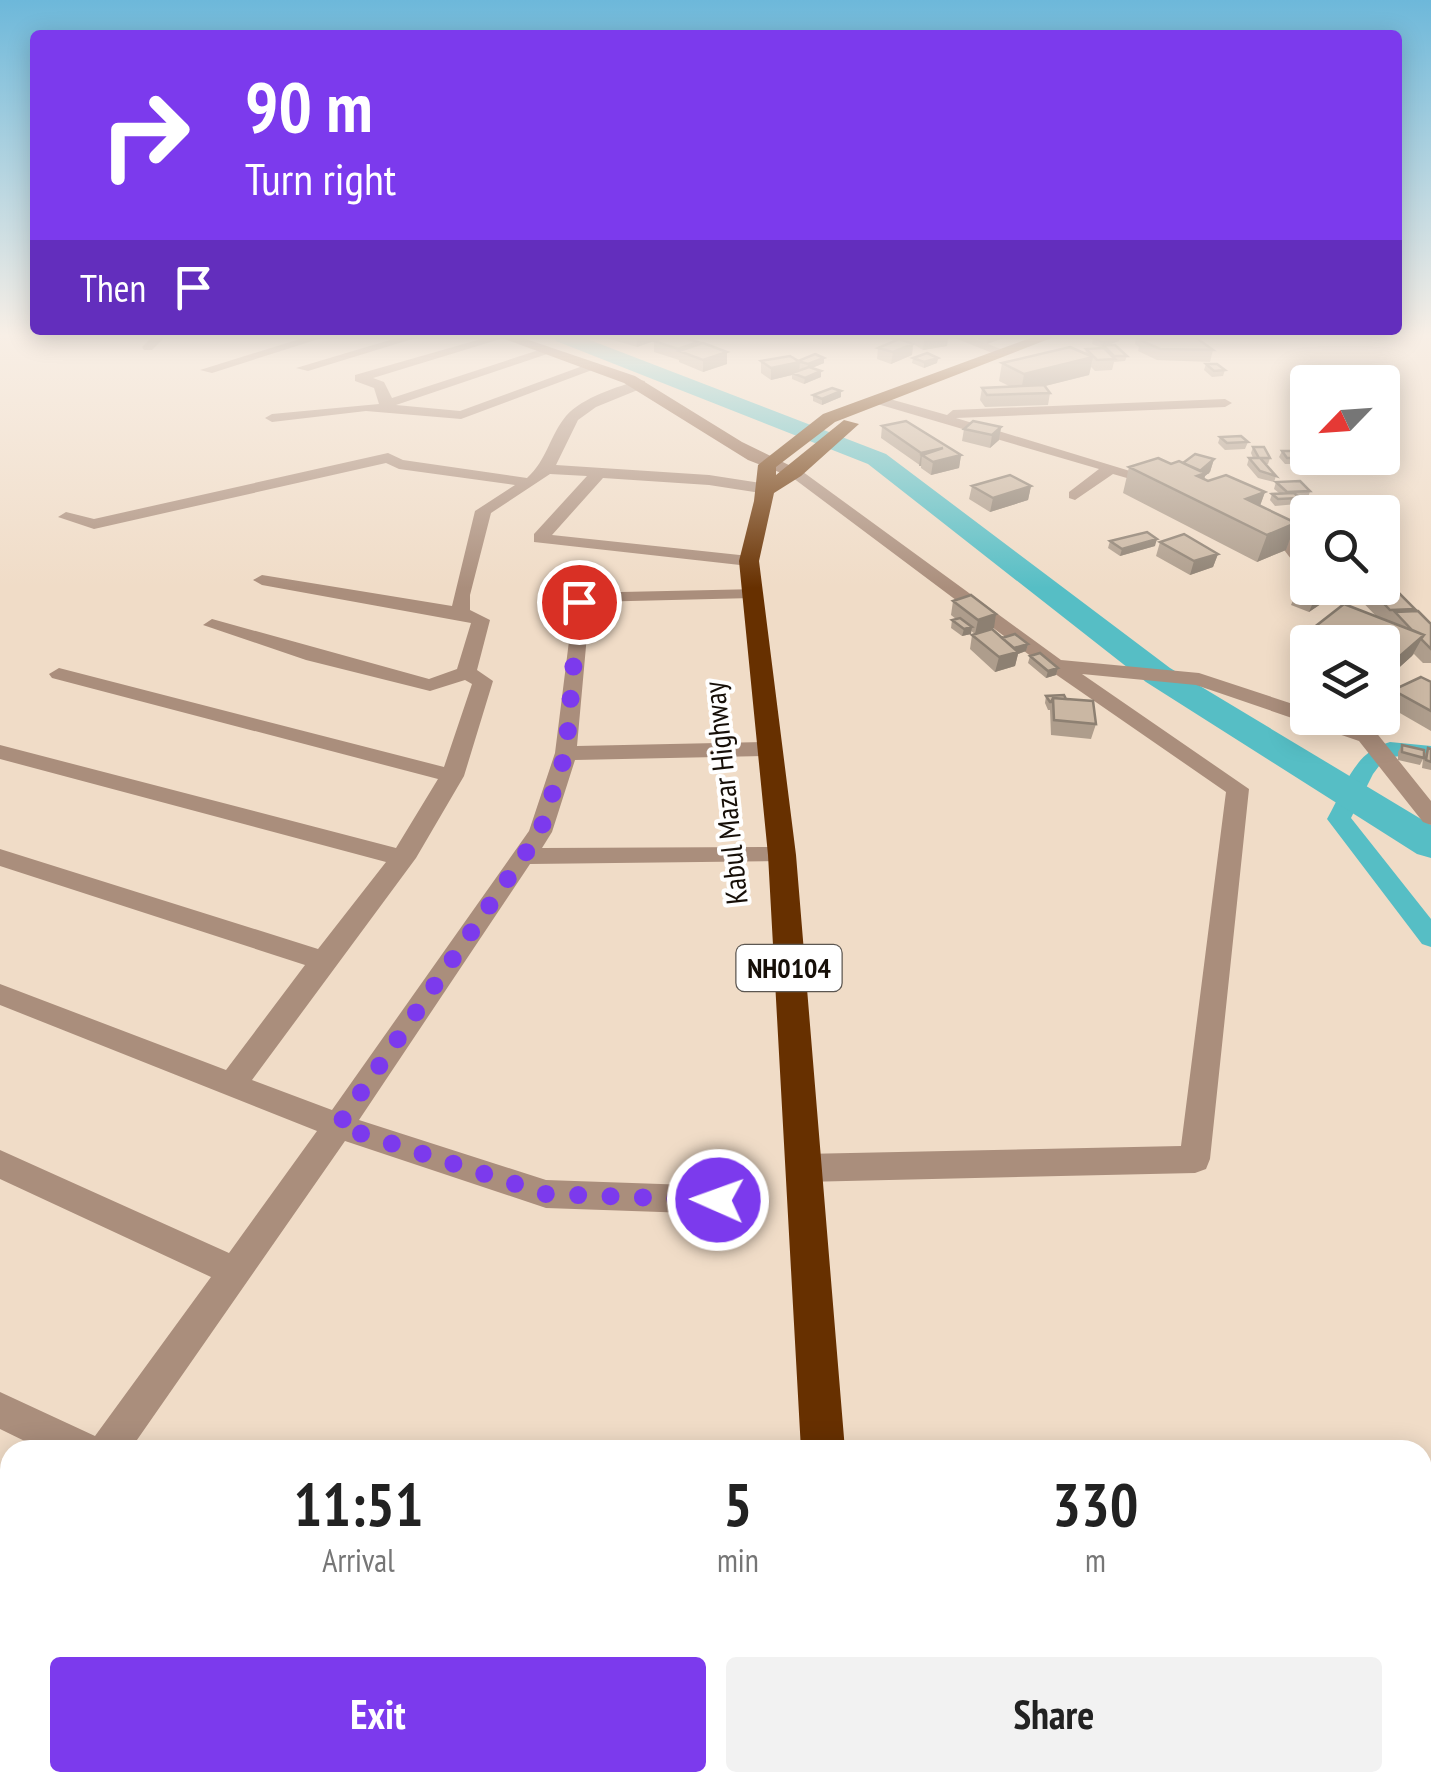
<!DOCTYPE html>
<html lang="en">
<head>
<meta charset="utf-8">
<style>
	:root { --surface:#fff; --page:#f2f2f2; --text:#222; --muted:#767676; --accent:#7c3aed }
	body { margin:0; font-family:"PT Sans Narrow",sans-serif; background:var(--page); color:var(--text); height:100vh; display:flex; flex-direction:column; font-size:38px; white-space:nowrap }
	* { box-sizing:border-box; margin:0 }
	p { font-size:32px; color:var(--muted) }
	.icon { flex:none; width:55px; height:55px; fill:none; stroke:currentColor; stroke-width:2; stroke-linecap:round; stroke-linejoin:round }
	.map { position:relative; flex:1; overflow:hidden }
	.drawer { position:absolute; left:0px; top:1440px; width:1432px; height:352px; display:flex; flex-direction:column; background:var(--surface); border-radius:30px 30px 0 0; box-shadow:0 5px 25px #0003 }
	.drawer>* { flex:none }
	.hud { position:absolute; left:30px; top:30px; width:1372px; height:305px; border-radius:10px; box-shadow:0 5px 25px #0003; background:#7c3aed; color:#fff; overflow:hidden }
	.needle { width:65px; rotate:245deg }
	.controls { position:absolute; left:1290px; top:365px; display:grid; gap:20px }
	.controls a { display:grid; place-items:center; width:110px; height:110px; border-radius:10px; background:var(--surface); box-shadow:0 5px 25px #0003; font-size:50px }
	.pin { position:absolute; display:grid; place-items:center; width:85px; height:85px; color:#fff; margin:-42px; border:5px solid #fff; border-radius:50%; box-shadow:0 2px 10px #0007 }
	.me { position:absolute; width:110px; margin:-55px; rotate:272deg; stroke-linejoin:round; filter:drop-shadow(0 0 8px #0008) }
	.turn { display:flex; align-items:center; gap:35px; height:210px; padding:0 50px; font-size:45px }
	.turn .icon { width:130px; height:130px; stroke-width:2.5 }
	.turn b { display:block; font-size:70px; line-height:85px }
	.then { display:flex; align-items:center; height:95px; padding:0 50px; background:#0003; gap:20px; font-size:38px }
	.eta { display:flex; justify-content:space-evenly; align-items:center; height:170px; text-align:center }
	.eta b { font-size:60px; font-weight:600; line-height:70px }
	.button { display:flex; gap:20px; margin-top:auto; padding:20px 50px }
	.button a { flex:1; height:115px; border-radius:10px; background:var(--accent); color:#fff; font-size:40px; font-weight:600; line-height:115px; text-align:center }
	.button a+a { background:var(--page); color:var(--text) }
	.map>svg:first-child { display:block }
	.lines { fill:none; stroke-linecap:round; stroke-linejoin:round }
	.canal { fill:#56bec5; fill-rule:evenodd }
	.river { fill:#56bec5; fill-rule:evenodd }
	.street { fill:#aa8e7c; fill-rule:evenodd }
	.secondary { fill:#8f664c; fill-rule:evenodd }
	.highway { fill:#673000; fill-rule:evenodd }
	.wall { fill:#ae9d8c }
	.shaded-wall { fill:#8d8072 }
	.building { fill:#cab7a3; stroke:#8d8072; stroke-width:2.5 }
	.route { stroke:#7c3aed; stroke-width:18; stroke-dasharray:0 32.4 }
	.labels { text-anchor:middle; stroke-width:8; stroke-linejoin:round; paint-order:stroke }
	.shield { fill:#fff; stroke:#5c5752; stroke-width:2.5 }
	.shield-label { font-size:28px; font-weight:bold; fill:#160f08 }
	.street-label { font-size:30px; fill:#160f08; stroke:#fff }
</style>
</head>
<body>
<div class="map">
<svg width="1431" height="1792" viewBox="0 0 1431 1792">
	<rect width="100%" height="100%" fill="#f0dcc7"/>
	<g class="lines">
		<!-- canal -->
		<path class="canal" d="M1390 742 1431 746V760L1408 755 1385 758 1373 774 1351 818 1431 919V947L1422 944 1327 819C1345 788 1353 752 1390 742Z"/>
		<!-- river -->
		<path class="river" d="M553 337H582L886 454 1170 668 1431 825V858L1417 854 1146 682 868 464 556 341Z"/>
		<!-- street -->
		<path class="street" d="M152 337H165L152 350H144L142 347Z
			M306 337H325L212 373 200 370Z
			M400 337H419L308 371 296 368Z
			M488 337H507L373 378 384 382 392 398 542 349 553 352 396 405 460 411 588 364 600 367 461 419 366 411 272 422 265 418 272 414 379 404 374 388 355 381V375Z
			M952 337H970L1011 353 1000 356Z
			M640 380 645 381V387L596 407 578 420 556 465 709 475 767 484 775 489 767 494 709 485 603 478 552 535 749 556 758 561 749 566 534 542V534L587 476 550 474 491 513 470 595V610L490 620 477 670 493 681 464 776 416 858 252 1080 332 1110 529 831 555 753 575 593 759 589 762 593 753 598 590 602 577 746 770 742 781 749 770 756 575 760 552 832 542 848 782 847 791 849 794 855 791 861 530 864 359 1120 546 1180 718 1186 729 1190 734 1200 729 1210 718 1214 546 1208 345 1141 130 1450H43L0 1429V1392L95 1436 211 1277 0 1179V1150L229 1253 317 1131 0 1005V984L226 1070 305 965 0 866V849L318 949 386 862 0 759V745L396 848 438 779 52 678 49 674 59 668 444 767 472 684 465 680 430 691 306 660 203 625 212 619 429 679 457 669 471 623 262 585 253 580 262 575 452 606 475 511 515 485 399 469 386 463 94 529 58 517 66 512 94 519 388 453 403 460 527 478C547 460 550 435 566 416 583 397 617 387 640 380Z
			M879 396 947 415 953 410 1225 399 1232 403 1225 407 956 418 1166 482 1158 487 1113 474 1075 500 1069 498V492L1099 469 874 403V397Z
			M789 469H799L1061 660 1199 673 1308 709V718H1332L1375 731 1431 801V825L1423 822 1359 741 1196 685 1082 674 1249 789 1210 1159 1206 1169 1195 1173 803 1182 792 1178 787 1168 792 1158 803 1154 1181 1146 1226 792 1048 669 789 475Z
			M1261 514H1273L1308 557V573L1301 572 1259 517Z"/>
		<!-- secondary -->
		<path class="secondary" d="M499 337H520L635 376 742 442 803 472 794 478 748 460 624 383Z"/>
		<!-- highway -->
		<path class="highway" d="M1033 337H1054L835 422 776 467V475L844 420 859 424 801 476 774 493 759 561 796 855 845 1450H801L768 855 739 561 754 501 758 465 823 414Z
			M819 1782H873L874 1792H820Z"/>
	</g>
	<!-- wall -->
	<path class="wall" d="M603 337H657V340L637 347Z
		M885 337H948L947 346 923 350 913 344 912 355 891 364 877 359 878 348 895 341Z
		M979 337H1006L987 344 978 340Z
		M1097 337H1120L1119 341 1108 345 1127 356 1125 361 1114 362 1112 370 1095 371 1091 367 1089 375 1045 386 1050 393 1048 405 985 407 980 400 982 388 1011 387 999 381 1002 363 1085 354 1086 349 1102 348 1092 344 1093 338Z
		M1136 337H1195L1213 350 1210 362 1157 360 1138 351 1139 347 1135 344Z
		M654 341 698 345 727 364 703 372 679 362V360L654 352Z
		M824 358V363L812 368 821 377 804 384 792 379V375L771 380 761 373V361H798Z
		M913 358H938L937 363 924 368 912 363Z
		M1206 364 1225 370 1223 376 1212 377 1204 370Z
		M813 395 841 397 822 405 813 401Z
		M882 426 961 455 959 468 931 475 921 468V466L881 438Z
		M1001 427 999 440 990 448 962 441 964 429Z
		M1220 437 1248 442 1245 449 1225 450 1218 443Z
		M1253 447 1270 458 1268 464H1266L1276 476 1274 482 1258 478 1247 465 1249 458H1253L1251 453Z
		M1282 451 1303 458 1300 464H1285L1279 457Z
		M1214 459 1210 472 1205 476 1204 480 1265 492 1260 506 1296 523 1286 550 1257 562 1123 493 1129 467Z
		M1276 482 1310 491 1308 498H1299L1297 504 1275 506 1270 500 1272 494 1279 493 1274 489Z
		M972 486H1031L1028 500 990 512 969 499Z
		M1110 541 1155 546 1120 556 1108 548Z
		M1160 542 1218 554 1213 567 1190 575 1156 556Z
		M1308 588H1341L1340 591 1309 612 1291 605 1297 591Z
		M1349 588H1382L1415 609 1414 612 1431 624V663H1423L1414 654 1382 683V642H1308V653L1302 650 1312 629 1376 616Z
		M953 601 994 628 975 634 971 631V634L962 636 951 628 952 620 956 619 951 615Z
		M972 635 1002 638 1028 644 1026 651 1018 654 1015 666 995 672 970 649Z
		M1030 656 1058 668 1056 675 1046 678 1028 663Z
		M1431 682V731L1386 705 1393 690Z
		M1046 696 1066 699 1096 724 1091 739 1051 735 1050 710H1048L1045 703Z
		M1402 745 1424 755 1428 748 1431 749V770L1422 768 1423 759 1420 765 1398 760V752Z"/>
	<!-- shaded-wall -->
	<path class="shaded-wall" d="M636 337H657V340L637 347Z
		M936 337H948L947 346 923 350 924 339Z
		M988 337H1006L987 344Z
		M1116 337H1120L1119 341 1102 347 1103 342Z
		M913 344 912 355 891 364 893 352Z
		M727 352V364L703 372V360Z
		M1093 357 1089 375 1021 392 1024 374Z
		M824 358V363L807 370 808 364Z
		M938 358 937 363 924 368V362Z
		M800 362 799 374 792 373V375L771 380V368Z
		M821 371V377L804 384 805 378Z
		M841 391V397L822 405V399Z
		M1001 427 999 440 990 448 992 435Z
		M943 448 961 455 959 468 931 475 933 462 922 455 921 466H919L921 453Z
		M1214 459 1210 472 1205 476 1198 499 1191 497 1200 471Z
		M1031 486 1028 500 990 512 993 498Z
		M1265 492 1255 519 1246 499Z
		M1296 523 1286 550 1257 562 1267 535Z
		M1157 539 1155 546 1120 556 1122 549Z
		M1218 554 1213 567 1190 575 1194 561Z
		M1331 588H1341L1340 591 1309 612 1315 598Z
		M996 614 994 628 975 634 978 620Z
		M972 627 971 634 962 636 964 629Z
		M1424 635 1412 656 1382 683 1393 662Z
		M1028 644 1026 651 1018 654 1015 666 995 672 999 657 1013 648Z
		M1058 668 1056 675 1046 678 1048 671Z"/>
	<!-- building -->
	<path class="building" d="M665 337H683L698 342 678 349 654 341Z
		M1097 337H1116L1103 342 1093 338Z
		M1195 337 1213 350 1160 349 1140 340Z
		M899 339 913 344 893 352 878 348Z
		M703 343 727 352 703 360 679 351Z
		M1103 345H1115L1127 356H1114Z
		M1070 347 1093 357 1024 374 1002 363Z
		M1104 348 1115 359 1097 360 1086 349Z
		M927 353 938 358 924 362 913 358Z
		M815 354 824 358 808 364 798 361Z
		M790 356 800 362 771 368 761 361Z
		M1206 364H1217L1225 370 1214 371Z
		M809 367 821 371 805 378 792 373Z
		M1044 385 1050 393 987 395 982 388Z
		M832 388 841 391 822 399 813 395Z
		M906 421 961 455 933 462 922 455 943 448 921 453 882 426Z
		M973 421 1001 427 992 435 964 429Z
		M1241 436 1248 442 1227 443 1220 437Z
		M1253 447H1264L1270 458H1259Z
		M1282 451H1297L1303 458H1287Z
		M1195 454 1214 459 1200 471 1183 463Z
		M1158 458 1171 464 1179 461 1206 473 1197 476 1208 481 1226 475 1265 492 1246 499 1296 523 1267 535 1129 467Z
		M1249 458H1260L1276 476 1260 471Z
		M1010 475 1031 486 993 498 972 486Z
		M1300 481 1310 491 1287 492 1276 482Z
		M1294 493 1300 498 1278 499 1272 494Z
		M1147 532 1157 539 1122 549 1110 541Z
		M1184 534 1218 554 1194 561 1160 542Z
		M1382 576 1415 609 1390 610 1369 588H1382Z
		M1308 583V588H1331L1315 598 1297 591Z
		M971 595 996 614 978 620 953 601Z
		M1344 604 1424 635 1393 662 1382 658V642H1344L1312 629Z
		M1418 611 1431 624V649L1421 639 1424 635 1412 630 1395 612Z
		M960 618 972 627 964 629 952 620Z
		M992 629 1018 652 999 657 972 635Z
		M1015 634 1028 644 1014 648 1002 638Z
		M1040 653 1058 668 1048 671 1030 656Z
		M1421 677 1431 682V711L1393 690Z
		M1064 695 1066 699 1053 698 1051 702H1050L1046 696Z
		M1053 698 1093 701 1096 724 1054 720Z
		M1402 745 1424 750V758L1402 752Z
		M1428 748 1431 749V762L1426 760Z"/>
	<!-- sky -->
	<linearGradient id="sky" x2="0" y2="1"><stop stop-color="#6db8da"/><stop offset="0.57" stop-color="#f8efe6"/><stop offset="1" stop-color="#f8efe6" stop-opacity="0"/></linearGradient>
	<rect width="1431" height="588" fill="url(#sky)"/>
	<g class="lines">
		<!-- route -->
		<path class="route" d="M579 602 566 752 540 832 338 1126 546 1194 718 1200"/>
	</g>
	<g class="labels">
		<!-- shield labels -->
		<rect class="shield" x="736.5" y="945" width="105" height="46" rx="8"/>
		<g class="shield-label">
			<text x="789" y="978">NH0104</text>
		</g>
		<!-- street labels -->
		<g class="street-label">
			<text transform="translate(726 793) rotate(-96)" y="10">Kabul Mazar Highway</text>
		</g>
	</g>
</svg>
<div class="controls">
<a><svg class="needle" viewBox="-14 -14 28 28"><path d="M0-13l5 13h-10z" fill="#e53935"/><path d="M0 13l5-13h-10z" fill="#767676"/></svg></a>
<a><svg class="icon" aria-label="search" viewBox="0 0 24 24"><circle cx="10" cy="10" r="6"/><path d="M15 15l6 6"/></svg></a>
<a><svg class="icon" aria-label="layers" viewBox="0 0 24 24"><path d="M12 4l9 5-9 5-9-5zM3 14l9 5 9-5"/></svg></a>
</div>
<div class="pin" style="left:579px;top:602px;background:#d93025"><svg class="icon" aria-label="arrive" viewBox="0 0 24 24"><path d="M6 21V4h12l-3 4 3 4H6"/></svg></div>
<svg class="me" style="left:718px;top:1200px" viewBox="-20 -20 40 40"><circle r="17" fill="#7c3aed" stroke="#fff" stroke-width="3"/><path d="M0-11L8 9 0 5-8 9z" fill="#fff"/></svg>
<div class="hud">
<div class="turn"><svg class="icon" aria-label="right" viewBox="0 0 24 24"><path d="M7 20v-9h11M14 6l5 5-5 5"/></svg><div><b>90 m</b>Turn right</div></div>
<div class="then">Then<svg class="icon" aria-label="arrive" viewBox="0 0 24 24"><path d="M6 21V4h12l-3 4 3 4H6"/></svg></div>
</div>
<section class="drawer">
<div class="eta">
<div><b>11:51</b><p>Arrival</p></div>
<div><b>5</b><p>min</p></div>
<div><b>330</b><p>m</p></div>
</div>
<div class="button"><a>Exit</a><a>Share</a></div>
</section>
</div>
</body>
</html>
